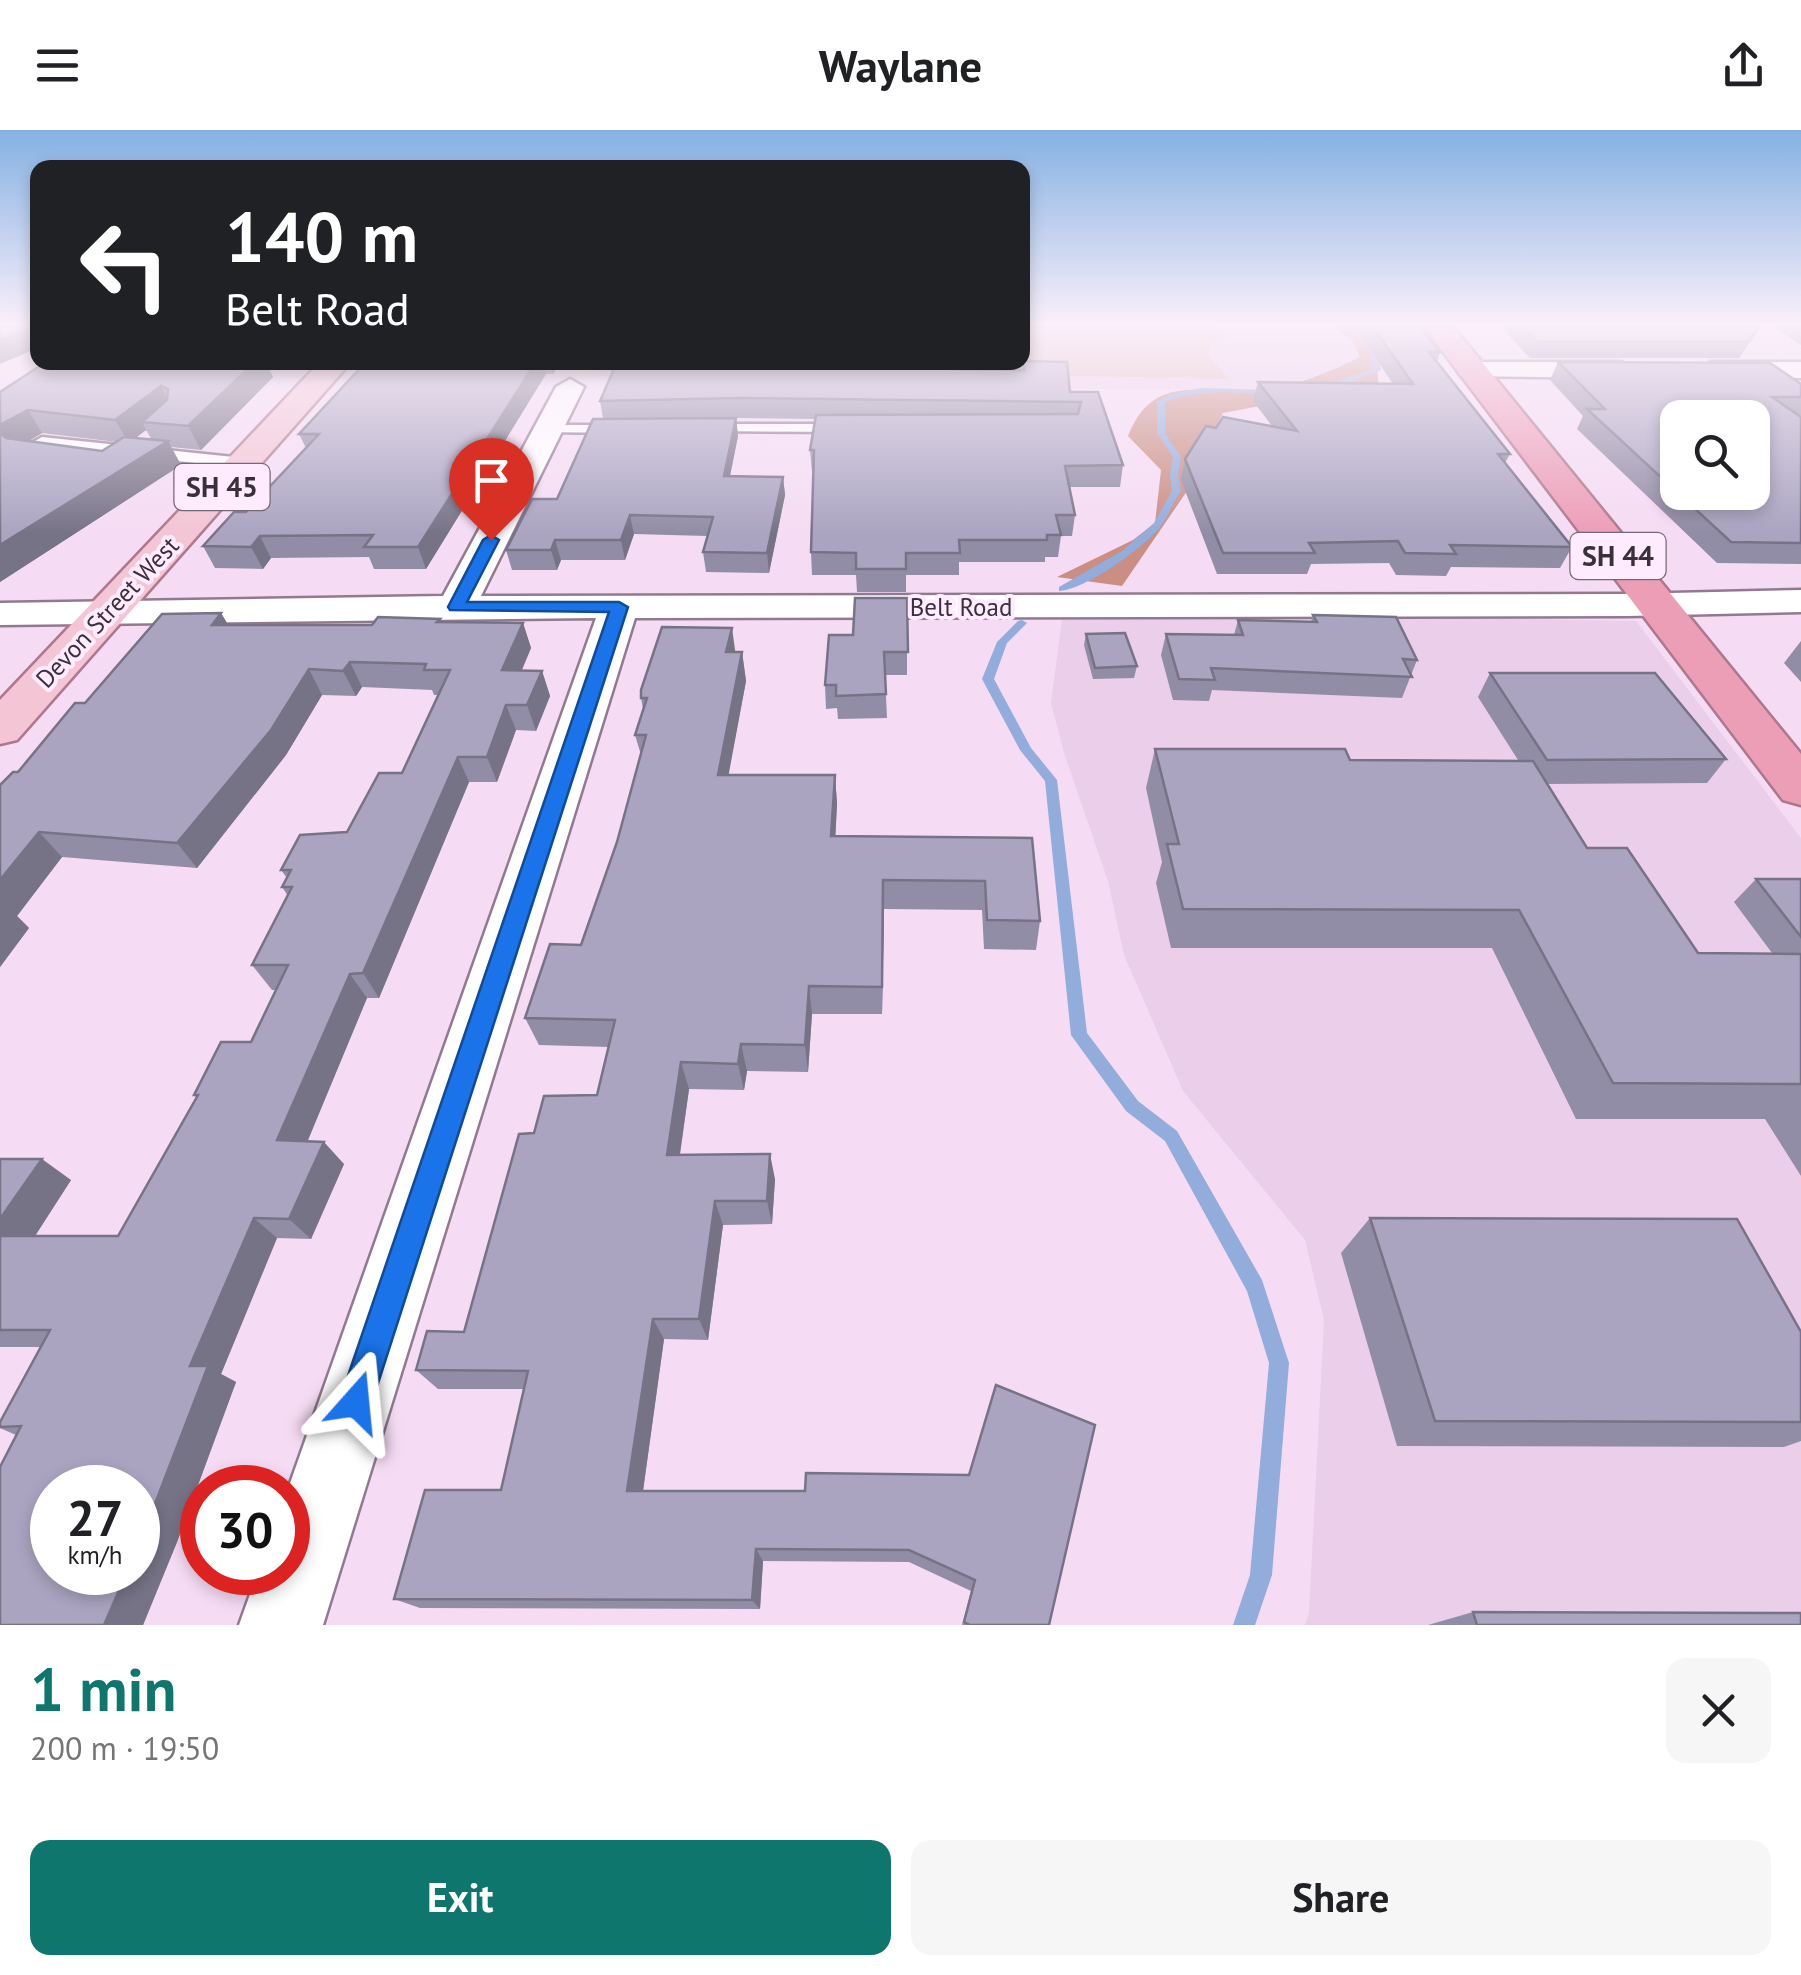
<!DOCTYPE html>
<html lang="en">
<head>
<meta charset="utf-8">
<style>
	:root { --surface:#fff; --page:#f6f6f6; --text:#202124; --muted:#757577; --accent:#0f766e }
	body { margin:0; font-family:"PT Sans",sans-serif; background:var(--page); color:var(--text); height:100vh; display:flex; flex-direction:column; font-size:38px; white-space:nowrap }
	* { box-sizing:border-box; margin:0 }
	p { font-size:32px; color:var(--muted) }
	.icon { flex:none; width:55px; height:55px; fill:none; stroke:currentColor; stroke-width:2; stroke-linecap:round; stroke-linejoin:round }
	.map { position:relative; height:1495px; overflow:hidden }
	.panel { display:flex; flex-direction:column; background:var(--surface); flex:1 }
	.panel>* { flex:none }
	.guide { position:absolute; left:30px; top:30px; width:1000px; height:210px; border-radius:20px; box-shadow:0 5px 15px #0003; background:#202124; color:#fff; overflow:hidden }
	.tools { position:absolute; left:1660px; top:270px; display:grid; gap:20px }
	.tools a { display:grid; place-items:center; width:110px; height:110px; border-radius:20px; background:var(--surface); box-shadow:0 5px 15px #0003; font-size:50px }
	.speed { position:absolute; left:30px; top:1335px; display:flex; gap:20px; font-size:50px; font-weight:700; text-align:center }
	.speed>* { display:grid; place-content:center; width:130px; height:130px; border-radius:50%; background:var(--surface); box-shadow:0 5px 15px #0003; line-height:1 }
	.speed small { font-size:25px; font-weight:400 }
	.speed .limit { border:15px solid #d22; background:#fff; color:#111 }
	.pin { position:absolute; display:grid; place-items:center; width:85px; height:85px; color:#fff; margin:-102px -42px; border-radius:50% 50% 50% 0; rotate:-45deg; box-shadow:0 0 10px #0007 }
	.pin .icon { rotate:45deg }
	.me { position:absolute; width:110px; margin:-55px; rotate:18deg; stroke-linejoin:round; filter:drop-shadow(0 0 8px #0008) }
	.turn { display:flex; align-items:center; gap:35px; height:210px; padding:0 30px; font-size:45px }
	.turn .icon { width:130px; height:130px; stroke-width:2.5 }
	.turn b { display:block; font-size:70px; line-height:85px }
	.round { display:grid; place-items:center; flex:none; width:105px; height:105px; border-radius:20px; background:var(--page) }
	.head { display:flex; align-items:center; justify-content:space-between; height:170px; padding:0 30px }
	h1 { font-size:60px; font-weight:700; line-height:75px; color:var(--accent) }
	.cta { display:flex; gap:20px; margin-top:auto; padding:20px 30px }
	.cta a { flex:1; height:115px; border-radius:20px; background:var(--accent); color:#fff; font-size:40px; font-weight:700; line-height:115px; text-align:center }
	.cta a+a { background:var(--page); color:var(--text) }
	header { display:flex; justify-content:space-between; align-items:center; height:130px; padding:0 30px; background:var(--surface); font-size:45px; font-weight:700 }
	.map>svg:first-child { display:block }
	.built { fill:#ebceea }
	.green { fill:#e3bbb3 }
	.forest { fill:#ca8e83 }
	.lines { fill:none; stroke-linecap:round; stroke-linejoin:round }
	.stream { fill:#92acdc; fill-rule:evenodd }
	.lane-casing { stroke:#917a90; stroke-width:5 }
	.street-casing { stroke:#917a90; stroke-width:5 }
	.primary-casing { stroke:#ad788b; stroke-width:5 }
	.highway-casing { stroke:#ad788b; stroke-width:5 }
	.lane { fill:#fff; fill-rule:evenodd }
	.street { fill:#fff; fill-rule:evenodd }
	.primary { fill:#f4c5d4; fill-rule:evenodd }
	.highway { fill:#ec9eb7; fill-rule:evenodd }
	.wall { fill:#928da6; fill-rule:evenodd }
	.shaded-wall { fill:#777387 }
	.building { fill:#aaa4c1; stroke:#777387; stroke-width:2.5; fill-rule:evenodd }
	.route { fill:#1a73e8; stroke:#114b97; stroke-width:2.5 }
	.labels { text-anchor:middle; stroke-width:8; stroke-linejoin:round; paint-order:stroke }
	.far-street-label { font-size:25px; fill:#393039; stroke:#ffebfe }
	.shield { fill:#ffebfe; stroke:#746874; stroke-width:2.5 }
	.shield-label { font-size:28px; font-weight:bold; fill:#393039 }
</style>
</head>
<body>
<header><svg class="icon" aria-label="menu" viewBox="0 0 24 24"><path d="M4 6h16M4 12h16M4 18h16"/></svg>Waylane<svg class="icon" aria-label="share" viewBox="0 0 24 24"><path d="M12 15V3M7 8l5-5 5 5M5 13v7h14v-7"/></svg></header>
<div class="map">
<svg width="1801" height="1495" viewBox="0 0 1801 1495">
	<rect width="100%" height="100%" fill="#f5dcf4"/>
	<!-- built -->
	<path class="built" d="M1023 194H1331L1353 212 1361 227 1326 244 1261 260 618 255 608 247 589 242 593 232H1022Z
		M1063 481 1636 491 1801 708V1495H1305L1309 1483 1324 1190 1305 1110 1183 961 1124 825 1108 751 1064 623 1051 573Z"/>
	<!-- green -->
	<path class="green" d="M1023 194H1218L1225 208 1210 213 1208 226 1229 249 972 244 964 233 1022 232Z"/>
	<!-- forest -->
	<path class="forest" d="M1331 194C1338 194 1349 193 1356 195 1373 201 1379 239 1378 254L1223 283 1199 329 1198 345 1122 456 1057 447 1133 410 1155 393 1161 340 1128 306C1155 237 1209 268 1264 260 1298 255 1330 242 1360 227L1353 212Z"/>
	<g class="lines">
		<!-- stream -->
		<path class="stream" d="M1347 194H1355L1375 208 1381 240 1332 259H1326V255L1373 239 1369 211Z
			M1201 258 1273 260 1277 262 1273 264C1236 263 1200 258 1165 272V303L1181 327 1178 345 1181 361C1173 372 1169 385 1161 396 1145 417 1085 460 1059 461V457L1122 421 1154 393 1172 361 1170 345 1173 327 1157 303V271L1171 264Z
			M1022 490 1027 493 1007 513 994 549 1031 618 1057 650 1087 903 1138 971 1177 1001 1262 1150 1289 1233 1272 1445 1255 1495H1233L1250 1445 1269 1233 1247 1161 1165 1011 1126 981 1071 905 1045 651 1020 620 982 549 997 512 1018 491Z"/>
		<defs>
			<path id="lane" d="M705 294H845L852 298 845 302 700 301V295Z
				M547 295H620L627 299 620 303 542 302 540 299Z
				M42 307 243 328 251 333 243 338 44 317 32 330 14 323Z"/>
			<path id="street" d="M1471 232H1621L1635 240 1621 248 1461 246 1457 240Z
				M1711 232H1801V248L1701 246 1697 240Z
				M570 249 584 257 481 466 1628 464 1801 460V482L1628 486 635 488 323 1495H239L258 1442H288V1359L596 488 0 495V473L443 466 556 257Z"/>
			<path id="primary" d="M320 232H351L17 610 0 614V570Z"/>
			<path id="highway" d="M1422 194H1451L1801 624V675L1783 670Z"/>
		</defs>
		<!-- lane casing -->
		<use href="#lane" class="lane-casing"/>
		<!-- street casing -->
		<use href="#street" class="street-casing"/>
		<!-- primary casing -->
		<use href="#primary" class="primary-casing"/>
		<!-- highway casing -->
		<use href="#highway" class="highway-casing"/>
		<!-- lane -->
		<use href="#lane" class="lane"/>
		<!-- street -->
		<use href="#street" class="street"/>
		<!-- primary -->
		<use href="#primary" class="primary"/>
		<!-- highway -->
		<use href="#highway" class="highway"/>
	</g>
	<!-- wall -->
	<path class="wall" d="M1353 194H1417L1440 222 1437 232 1510 324 1505 333 1572 417 1560 438 1451 437 1446 446 1396 445 1389 433 1311 434 1307 444H1217L1181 350 1185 329 1216 298 1272 296 1253 271 1258 252 1393 254Z
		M1498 194H1762L1739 228H1530Z
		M1769 194H1801V215Z
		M1023 231 1070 262H1098L1123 335 1120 357H1069L1075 385 1072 406H1061L1058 427H1045V432H959V445H906V462H857L856 445H812L811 422 813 341H812L810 320 815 289 736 288 738 306 730 346 783 347 785 365 769 443 706 442 703 422 707 406 634 404 625 430H561L557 440H512L506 420 557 369 603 288 600 271 612 244 608 232H950V239L1023 240Z
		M46 232H266L273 247 201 320 171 317 181 335 0 452V262ZM146 300 152 310 135 308ZM42 303 117 312 102 321 29 311Z
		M366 232H560L553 244H546L426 439H374L369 427 271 428 263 439 215 438 203 416 246 382 306 318 299 304Z
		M1558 232 1801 254V285H1799L1801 287V434L1717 433 1577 299 1583 286 1550 250Z
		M907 468V545H885L887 588 838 589 837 578 826 579 825 555 853 505Z
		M221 483 228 495 523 493 531 518 522 540 542 541 550 566 536 601 516 600 497 652H469L379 868H367L307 1011 344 1034 311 1109 277 1108 221 1244 236 1252 177 1412 143 1495H0L16 1305 0 1298V1292L40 1217H0V1029L71 1050 35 1106H118L197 968 194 965 251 912 276 860H272L252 835 288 766 282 757 287 748 281 740 347 702 402 643 438 565H434L432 560 362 557 356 566 322 565 286 625 197 738 62 727 17 786 29 798 0 837 18 642 85 573Z
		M1313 485 1417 530 1402 568 1212 560 1209 571 1173 570 1161 525 1166 504 1234 505 1238 490 1311 492Z
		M1086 504 1137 536 1134 548 1093 549 1084 515Z
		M1801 511V552L1784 533Z
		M735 522H742L746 551 728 645H835L837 674 835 706 1032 708 1040 791 1036 820 984 819 982 780 884 779 882 884H812L808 942 747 941 744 960 689 959 680 1025 775 1049 772 1094 723 1095 708 1210 664 1209 643 1361H805L806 1343 1049 1495H962L971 1461 909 1432 763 1431 760 1479 420 1478 394 1469 501 1360 524 1259H438L416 1240 464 1202 534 1003 597 965 609 917 539 915 525 888 581 815 617 712 641 625 635 605 643 579 641 568Z
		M1490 543 1726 629 1707 653 1547 654 1587 718 1698 823H1772L1734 772 1756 749H1801V1046L1765 989H1576L1492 818H1171L1156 753 1162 732 1146 658 1155 619 1350 630H1518L1478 567Z
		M1370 1088 1801 1202V1311L1784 1317 1397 1316 1341 1123Z
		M1473 1482 1801 1495H1428Z"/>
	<!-- shaded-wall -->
	<path class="shaded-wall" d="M38 195V218L0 234V210Z
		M238 232H266L273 247 201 320 188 296Z
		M536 232H543L546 244 426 439 418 417Z
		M550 232H560L553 244Z
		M161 256 173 279 142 292 146 300 129 313 115 290Z
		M28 280 42 303 10 322 0 306V295Z
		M736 288 738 306 726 365 724 346Z
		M168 311 181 335 0 452V415Z
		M783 347 785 365 769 443 767 423Z
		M630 385 634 404 625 430 621 410Z
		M260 406 271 428 263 439 251 417Z
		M555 410 561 430 557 440 551 420Z
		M221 483 236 508 212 495Z
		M523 493 531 518 511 565 502 540Z
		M732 498 736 527 726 522Z
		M742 522 746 551 723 675 718 645Z
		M350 532 362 557 356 566 343 541Z
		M309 539 322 565 286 625 197 738 177 713Z
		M542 541 550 566 536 601 527 575Z
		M506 575 516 600 497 652 487 627Z
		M458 627 469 652 379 868 363 843Z
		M835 645 837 674 834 736 831 706Z
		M39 702 62 727 17 786 29 798 0 837V750Z
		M883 750 884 779 882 884V857Z
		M350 844 367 868 299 1032 277 1010Z
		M809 856 812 884 808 942 805 915Z
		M741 914 747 941 744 960 738 934Z
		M681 932 689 959 676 1050 667 1025Z
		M324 1012 344 1034 311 1109 289 1089Z
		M770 1024 775 1049 772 1094 767 1071Z
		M42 1029 71 1050 22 1126 0 1113V1089Z
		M715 1071 723 1095 708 1210 699 1189Z
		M254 1088 277 1108 221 1244 236 1252 177 1412 143 1495H104L127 1442H138V1418L190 1236Z
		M653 1189 664 1209 641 1375 627 1361Z
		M756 1419 763 1431 760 1479 752 1470Z"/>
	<!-- building -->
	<path class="building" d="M0 194H38V195L0 210Z
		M1371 194H1417L1440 222H1429L1510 324H1498L1572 417 1450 415 1456 424 1405 423 1398 411 1309 413 1315 423H1223L1185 329 1206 296 1216 298 1223 287 1297 301 1258 252 1413 254Z
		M1520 194H1761L1749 212H1538Z
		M1023 231 1067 232 1070 262H1098L1123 335 1065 336 1075 385H1056L1061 405H1047V410H959L960 423H906V439H856V423L811 422 814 320H810L816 285 1078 284 1081 272 739 268 600 271 617 232H950V239L1024 240Z
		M46 232H255L188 296 142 292 167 270 168 259 161 256 115 290 28 280 0 295V262Z
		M366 232H536L418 417H364L373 405 260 406 251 417 203 416 234 382H246L319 304H299Z
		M1558 232 1770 233 1801 254V267H1772L1801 287V413L1731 412 1587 279H1605ZM1678 288H1752V362H1678Z
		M736 288 724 346 783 347 767 423 703 422 713 387 630 385 621 410H555L551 420H506L532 369H557L593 289Z
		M0 303 6 308 102 321 124 307 168 311 0 415Z
		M855 468H907L908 522H884L886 564 836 566V555H825L829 505H853Z
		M221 483 212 495H372L378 487 440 489 437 492 523 493 502 540 542 541 527 575H506L487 627H458L363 843 350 844 277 1010 324 1012 289 1089 254 1088 190 1236H208L138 1418V1358H52V1442H127L104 1495H0V1337L21 1296 0 1297V1292L50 1200H0V1106H118L198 965H194L221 912H251L288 835H252L292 757H282L291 740H281L300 705 347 702 379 643H402L450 540H424L426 534 350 532 343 541 309 539 271 600 177 713 39 702 0 750V655L13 642H18L75 573H85L162 484Z
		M1313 485 1396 487 1417 530 1403 529 1412 547 1211 538 1215 550 1179 549 1166 504 1243 505 1238 490 1317 492Z
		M662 497 732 498 726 522H742L718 645H835L831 706 1032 708 1040 791 987 790 985 751 883 750 882 857 809 856 805 915 741 914 738 934 681 932 667 1025 770 1024 767 1071H715L699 1189H653L627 1361H805L806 1343 969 1345 996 1255 1095 1295 1049 1495H970L964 1492 975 1450 909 1420 756 1419 752 1470 394 1469 425 1360H501L528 1241 416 1240 427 1201 464 1202 519 1004 534 1003 544 966 597 965 615 890 525 888 550 814 581 815 617 712 646 605H635L647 568H641V560Z
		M1125 503 1137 536 1095 538 1086 504Z
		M1490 543H1655L1726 629 1547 630Z
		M1155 619H1345L1350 630 1533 631 1587 718H1627L1698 823 1801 824V954L1613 953 1519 780 1183 779 1167 714H1179Z
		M1756 749H1801V807Z
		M0 1029H42L0 1089Z
		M1370 1088 1737 1089 1801 1202V1292L1435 1291Z
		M1473 1482 1801 1483V1495H1477Z"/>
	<!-- sky -->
	<linearGradient id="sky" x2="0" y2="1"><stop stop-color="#85b1e3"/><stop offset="0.48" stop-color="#faeffa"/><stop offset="1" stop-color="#faeffa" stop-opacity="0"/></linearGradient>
	<rect width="1801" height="404" fill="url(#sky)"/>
	<!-- route -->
	<path class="route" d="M491 405 499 410 467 472H619L628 477 372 1272 367 1283 356 1288 344 1283 339 1272 609 482 450 480 448 477 483 410Z"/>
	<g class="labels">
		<!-- far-street labels -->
		<g class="far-street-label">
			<text x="961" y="486">Belt Road</text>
			<text transform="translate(107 482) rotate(-47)" y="9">Devon Street West</text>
		</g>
		<!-- shield labels -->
		<g class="shield">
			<rect x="174.5" y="334" width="95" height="46" rx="8"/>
			<rect x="1570.5" y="403" width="95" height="46" rx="8"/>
		</g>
		<g class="shield-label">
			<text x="222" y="367">SH 45</text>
			<text x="1618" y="436">SH 44</text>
		</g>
	</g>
</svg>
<div class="tools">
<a><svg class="icon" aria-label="search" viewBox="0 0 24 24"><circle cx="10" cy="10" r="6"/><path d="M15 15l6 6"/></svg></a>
</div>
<div class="speed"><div>27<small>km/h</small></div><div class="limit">30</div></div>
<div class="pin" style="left:491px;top:410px;background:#d93025"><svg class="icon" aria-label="arrive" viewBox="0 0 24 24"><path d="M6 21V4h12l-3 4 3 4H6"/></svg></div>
<svg class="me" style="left:356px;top:1272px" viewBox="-20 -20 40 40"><path d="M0-17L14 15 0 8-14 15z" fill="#1a73e8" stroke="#fff" stroke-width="4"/></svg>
<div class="guide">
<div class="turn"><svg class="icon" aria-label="left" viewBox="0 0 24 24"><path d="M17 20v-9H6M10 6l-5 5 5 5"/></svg><div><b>140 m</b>Belt Road</div></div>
</div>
</div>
<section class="panel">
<div class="head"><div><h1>1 min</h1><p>200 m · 19:50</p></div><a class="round"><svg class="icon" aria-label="close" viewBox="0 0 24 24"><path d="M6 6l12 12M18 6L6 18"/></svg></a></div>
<div class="cta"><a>Exit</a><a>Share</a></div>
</section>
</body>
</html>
